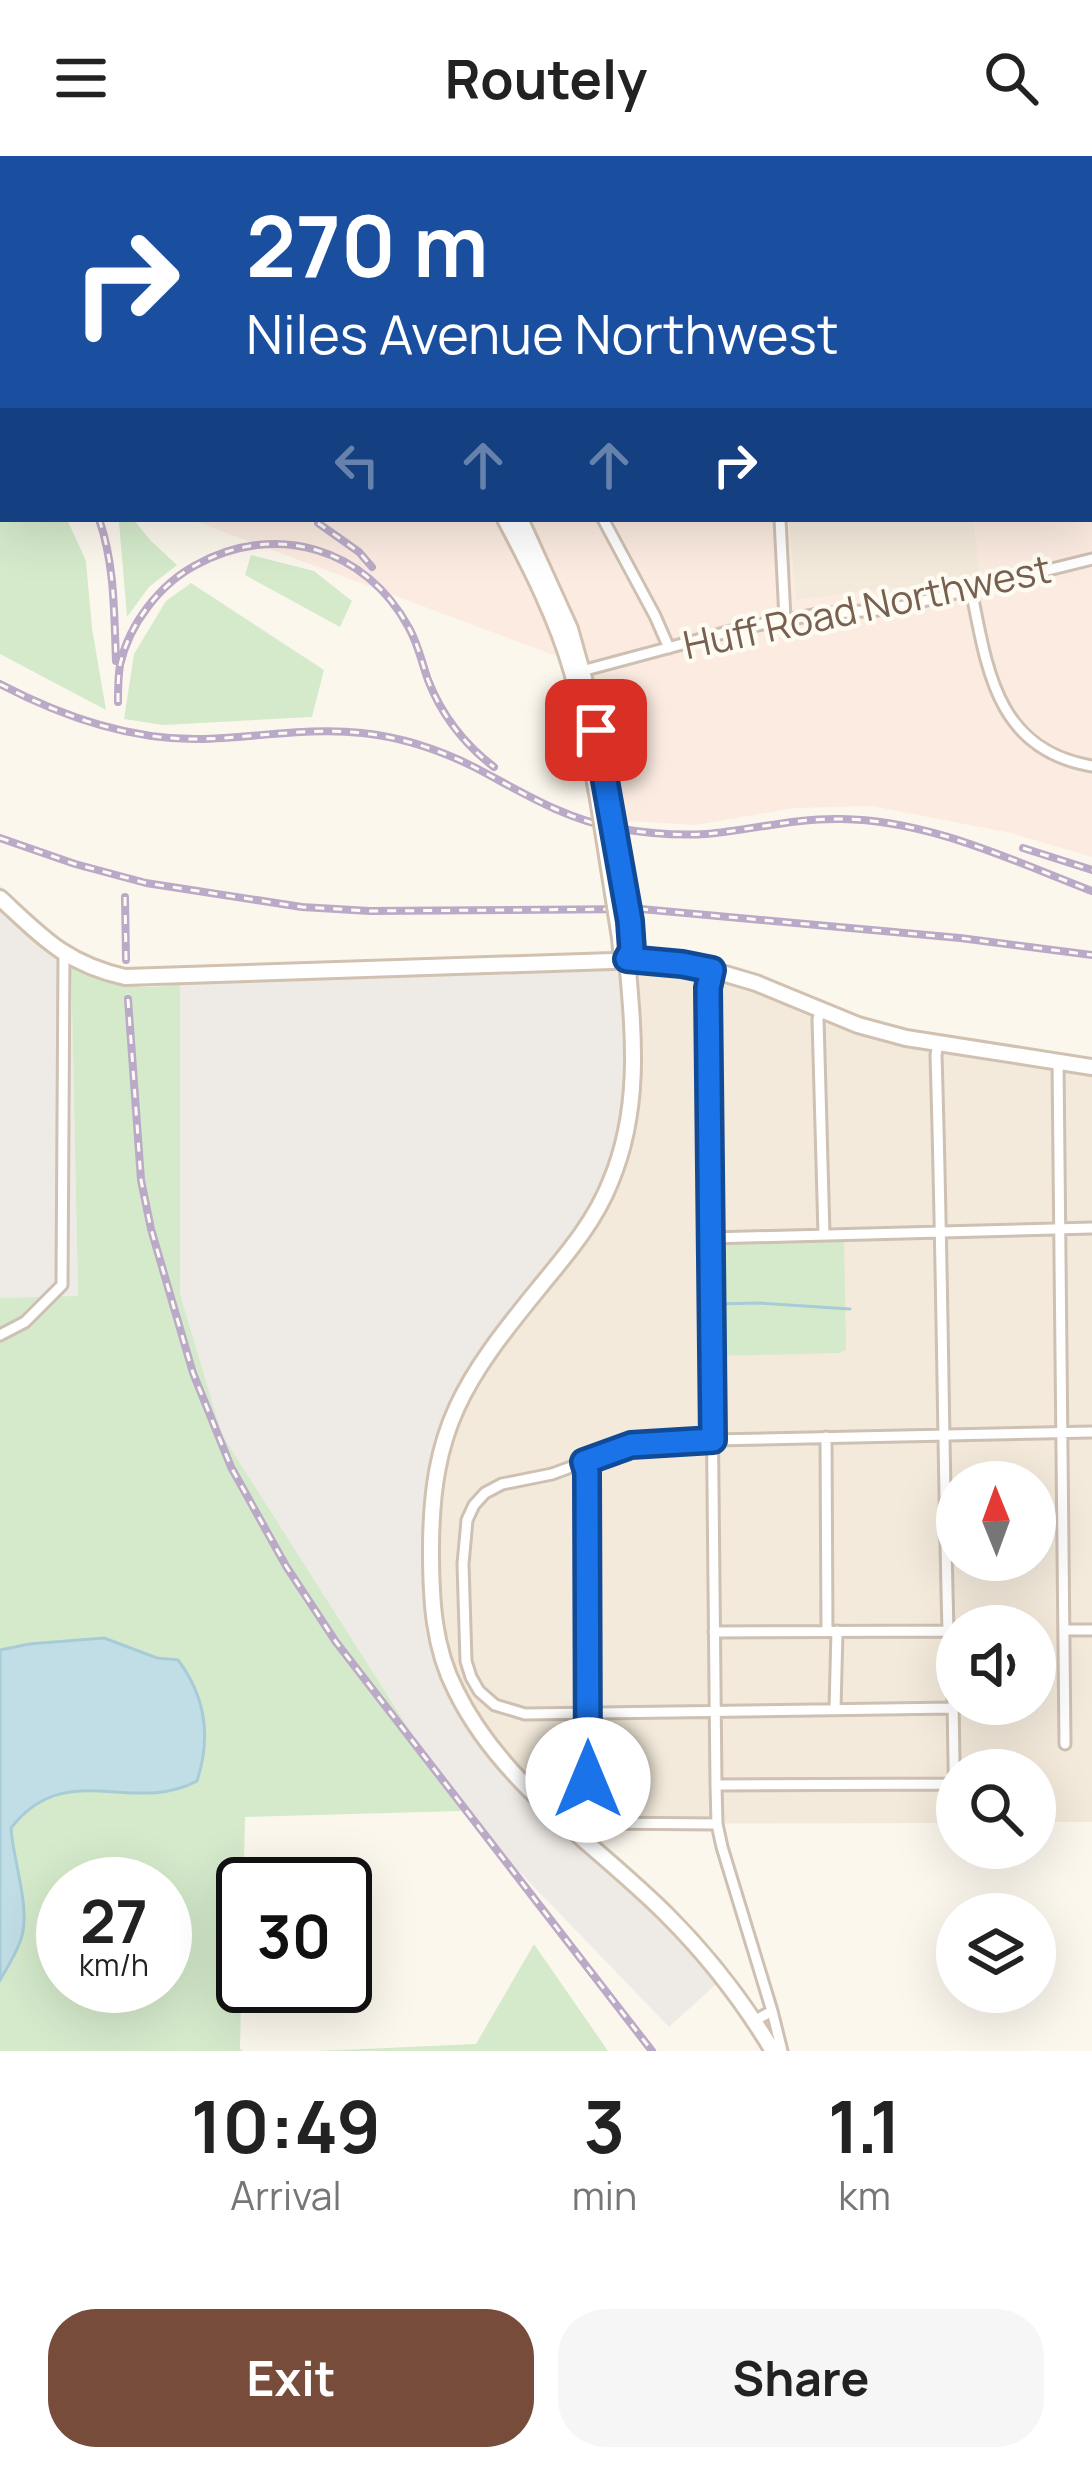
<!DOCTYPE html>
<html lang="en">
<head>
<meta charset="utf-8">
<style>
	:root { --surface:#fff; --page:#f6f6f6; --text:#222; --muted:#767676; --accent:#774c3b }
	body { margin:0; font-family:Manrope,sans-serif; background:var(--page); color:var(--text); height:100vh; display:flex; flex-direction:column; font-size:45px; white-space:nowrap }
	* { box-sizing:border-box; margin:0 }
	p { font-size:39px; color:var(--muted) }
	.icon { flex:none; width:66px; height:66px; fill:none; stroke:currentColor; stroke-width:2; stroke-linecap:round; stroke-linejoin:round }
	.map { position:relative; height:1895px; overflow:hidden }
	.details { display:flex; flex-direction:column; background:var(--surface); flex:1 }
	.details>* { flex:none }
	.top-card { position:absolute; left:0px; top:0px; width:1092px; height:366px; box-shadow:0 12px 48px #0002; background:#1a4fa0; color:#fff; overflow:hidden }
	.needle { width:78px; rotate:359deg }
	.buttons { position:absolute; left:936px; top:1305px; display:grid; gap:24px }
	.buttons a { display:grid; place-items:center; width:120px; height:120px; border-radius:50%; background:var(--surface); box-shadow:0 12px 48px #0002; font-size:60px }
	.speed { position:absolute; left:36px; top:1701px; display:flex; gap:24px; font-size:60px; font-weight:700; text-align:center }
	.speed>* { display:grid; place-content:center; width:156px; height:156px; border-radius:50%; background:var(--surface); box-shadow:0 12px 48px #0002; line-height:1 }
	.speed small { font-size:30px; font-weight:400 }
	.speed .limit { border:6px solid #111; border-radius:18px; background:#fff; color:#111 }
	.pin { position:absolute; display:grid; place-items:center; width:102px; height:102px; color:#fff; margin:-51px; border-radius:24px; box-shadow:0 6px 18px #0006 }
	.me { position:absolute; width:132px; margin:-66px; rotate:0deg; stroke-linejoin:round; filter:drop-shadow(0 0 9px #0008) }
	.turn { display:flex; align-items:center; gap:42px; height:252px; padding:0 48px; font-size:54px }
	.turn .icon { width:156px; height:156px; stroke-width:2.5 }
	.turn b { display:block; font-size:84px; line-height:102px }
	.lanes { display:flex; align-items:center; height:114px; padding:0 48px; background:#0003; justify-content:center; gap:60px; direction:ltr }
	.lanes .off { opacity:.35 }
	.eta { display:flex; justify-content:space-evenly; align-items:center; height:204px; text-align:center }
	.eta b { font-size:72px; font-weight:700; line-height:84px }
	.cta { display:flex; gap:24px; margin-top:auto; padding:24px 48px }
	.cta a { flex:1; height:138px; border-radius:48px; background:var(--accent); color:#fff; font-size:48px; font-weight:700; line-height:138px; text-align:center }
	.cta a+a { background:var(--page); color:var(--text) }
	header { display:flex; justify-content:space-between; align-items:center; height:156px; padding:0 48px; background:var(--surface); font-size:54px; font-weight:700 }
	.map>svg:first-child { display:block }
	.residential { fill:#f3eadb; fill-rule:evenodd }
	.commercial { fill:#fbebe1 }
	.industrial { fill:#eeeae5 }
	.green { fill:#d5eacb; fill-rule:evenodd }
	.water { fill:#c1dee6; stroke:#a8ccd7; stroke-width:3 }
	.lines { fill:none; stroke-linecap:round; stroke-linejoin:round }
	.stream { stroke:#a8ccd7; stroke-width:3 }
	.street-casing { stroke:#cec0b2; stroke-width:15 }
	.secondary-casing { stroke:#d1c1b0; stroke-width:20 }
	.street { stroke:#fff; stroke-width:9 }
	.secondary { stroke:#fff; stroke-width:14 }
	.rail-casing { stroke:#bbaac7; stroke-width:8 }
	.rail { stroke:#fefbf3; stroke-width:3; stroke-dasharray:9; stroke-linecap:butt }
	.secondary-bridge-casing { stroke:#d1c1b0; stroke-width:20; stroke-linecap:butt }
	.secondary-bridge { stroke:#fff; stroke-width:14 }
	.route-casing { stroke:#114b97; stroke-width:30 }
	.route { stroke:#1a73e8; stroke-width:21 }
	.labels { text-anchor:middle; stroke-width:9; stroke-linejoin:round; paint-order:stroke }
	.street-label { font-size:39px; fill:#776050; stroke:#fefbf3 }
</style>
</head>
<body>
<header><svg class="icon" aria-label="menu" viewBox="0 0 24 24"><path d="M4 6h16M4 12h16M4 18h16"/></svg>Routely<svg class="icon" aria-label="search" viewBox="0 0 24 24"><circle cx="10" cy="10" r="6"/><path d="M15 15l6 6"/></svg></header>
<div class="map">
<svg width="1092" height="1895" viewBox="0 0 1092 1895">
	<rect width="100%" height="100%" fill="#fcf7ed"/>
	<!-- residential -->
	<path class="residential" d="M416 0H670L669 3H410Z
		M788 363H974L980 422 796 444Z
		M628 799 708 804 941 891 1092 911V1666H1035V1614H957V1667L573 1668 478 1584 436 1479 425 1386 452 1256ZM957 1326H1035V1404H957ZM957 1470H1035V1548H957Z"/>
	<!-- commercial -->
	<path class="commercial" d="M80 0H416L410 3H81Z
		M670 0H972V3H669Z
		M1089 137 1092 139V701L1011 677 872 650 795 652 695 669 612 664 578 508 197 366 196 363H788L796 444 980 422 974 363H1089Z"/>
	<!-- industrial -->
	<path class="industrial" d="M0 729 71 804 78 1141 0 1142Z
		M628 799 634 962 594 1056 452 1256 425 1386 436 1479 478 1584 573 1668 725 1820 669 1871 461 1655 222 1280 180 1138V828L318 819 387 821Z"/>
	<!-- green -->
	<path class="green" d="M0 215 3 221V363H67L86 405 92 472 106 554 0 498Z
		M123 363H133L151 385 177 409 149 431 127 461 119 366Z
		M251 399 314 415 352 445 340 471 245 419Z
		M191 427 324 514 312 561 163 569 124 563 134 498 166 445Z
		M71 804C109 830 133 835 180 828V1138L222 1279 461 1655 245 1661 240 1893 243 1895H0V1142L78 1140ZM63 1728H165V1830H63Z
		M844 1082 846 1194 839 1197 718 1200 715 1085Z
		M534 1788 608 1895H318L476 1888Z"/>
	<!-- water -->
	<path class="water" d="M104 1482 157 1502 178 1504C206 1541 211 1582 197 1625 132 1660 66 1601 11 1672 13 1705 30 1749 22 1780 18 1795 8 1810 0 1824V1494L29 1488Z"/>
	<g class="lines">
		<!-- stream -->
		<path class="stream" d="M71 0 72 3
			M714 1148 760 1147 850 1153"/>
		<defs>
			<path id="street" d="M519 0 520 3
				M576 0 578 3
				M606 0 607 3
				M712 0V3
				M490 3 495 0
				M657 3V0
				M683 3 690 0
				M603 363 655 460 669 492
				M780 363 785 463
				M971 433C987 513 996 594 1092 610
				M578 516 746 471 819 458 891 453 1092 403
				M712 814 708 832 716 1629 717 1668 722 1691 772 1855 754 1865
				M821 853 818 863 824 1079
				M938 887 936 899C942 1091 943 1283 948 1475L952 1484 955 1665
				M1058 906 1065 1588
				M711 1082 1092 1072
				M0 1179 25 1166 62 1129 64 799
				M826 1281 827 1475
				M584 1306 587 1316 588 1658 592 1665 598 1667 717 1668
				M1064 1474H1092
				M714 1476 948 1475
				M953 1552 525 1558 495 1549 479 1535 471 1521 466 1505 463 1408 467 1364 474 1349 485 1337 502 1328 552 1318 631 1289 713 1284 1092 1276
				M835 1553 837 1475
				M716 1629 954 1628
				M772 1855 782 1895"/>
			<path id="secondary" d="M313 0 315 3
				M325 0 327 3
				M505 363C531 412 557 463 572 516 584 558 590 601 598 643
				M520 363 570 473 588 537 609 642
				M0 742C42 781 66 808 125 821L642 804 712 814 756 827 858 869 906 882 1092 911
				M620 782 621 793 627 803C634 881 641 954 610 1027 594 1067 566 1099 539 1132 464 1224 431 1271 431 1394 431 1442 433 1491 456 1535 502 1629 595 1687 667 1759 708 1800 743 1845 773 1895
				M627 803 631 794 630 765"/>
		</defs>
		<!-- street casing -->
		<use href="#street" class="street-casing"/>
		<!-- secondary casing -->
		<use href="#secondary" class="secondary-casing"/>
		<!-- street -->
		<use href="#street" class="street"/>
		<!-- secondary -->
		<use href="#secondary" class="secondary"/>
		<defs>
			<path id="rail" d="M0 68 3 74
				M0 164 3 169
				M99 363C115 409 114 458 116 505
				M318 367 359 396 372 411
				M0 528C61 560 129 584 199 583 254 582 308 571 362 577 401 581 440 594 474 611 520 635 564 663 615 672 645 677 676 680 706 678 751 674 795 662 841 663 929 664 1011 704 1092 735
				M118 546C118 534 118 521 120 509 129 468 160 428 196 409 276 365 366 392 409 472 418 488 422 507 428 524 442 560 464 588 494 611
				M0 682 75 708 146 727 302 751 370 755 641 753 960 782 1092 799
				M1023 692 1092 714
				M125 741 126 804
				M128 843 141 1024 151 1073 193 1217 231 1311 286 1410 336 1486 652 1895"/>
		</defs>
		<!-- rail casing -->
		<use href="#rail" class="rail-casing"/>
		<!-- rail -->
		<use href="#rail" class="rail"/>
		<defs>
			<path id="secondary-bridge" d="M609 642 630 765
				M598 643 620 782"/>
		</defs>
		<!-- secondary-bridge casing -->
		<use href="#secondary-bridge" class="secondary-bridge-casing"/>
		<!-- secondary-bridge -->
		<use href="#secondary-bridge" class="secondary-bridge"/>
	</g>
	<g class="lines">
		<defs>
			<path id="route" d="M588 1624 587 1316 584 1306 631 1289 713 1284 708 832 712 814 682 808 627 803 632 794 630 765 596 574"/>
		</defs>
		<!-- route casing -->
		<use href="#route" class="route-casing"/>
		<!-- route -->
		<use href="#route" class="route"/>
	</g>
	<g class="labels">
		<!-- street labels -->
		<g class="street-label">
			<text transform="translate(867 451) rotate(-12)" y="14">Huff Road Northwest</text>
		</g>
	</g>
</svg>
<div class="buttons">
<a><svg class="needle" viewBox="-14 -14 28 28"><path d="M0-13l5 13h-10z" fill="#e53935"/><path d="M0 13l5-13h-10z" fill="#767676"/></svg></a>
<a><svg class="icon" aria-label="sound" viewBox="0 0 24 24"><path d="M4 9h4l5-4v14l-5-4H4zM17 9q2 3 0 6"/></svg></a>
<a><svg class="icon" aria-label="search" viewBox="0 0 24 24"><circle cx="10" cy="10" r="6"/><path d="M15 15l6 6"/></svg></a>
<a><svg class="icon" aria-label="layers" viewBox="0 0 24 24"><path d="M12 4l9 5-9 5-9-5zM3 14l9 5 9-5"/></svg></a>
</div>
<div class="speed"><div>27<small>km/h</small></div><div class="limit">30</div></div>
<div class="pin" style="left:596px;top:574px;background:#d93025"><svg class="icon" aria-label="arrive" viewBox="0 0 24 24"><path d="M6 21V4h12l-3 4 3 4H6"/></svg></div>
<svg class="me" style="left:588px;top:1624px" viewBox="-20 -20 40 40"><circle r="19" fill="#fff"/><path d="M0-13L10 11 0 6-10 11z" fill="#1a73e8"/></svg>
<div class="top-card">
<div class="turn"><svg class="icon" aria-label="right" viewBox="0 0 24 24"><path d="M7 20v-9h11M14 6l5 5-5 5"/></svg><div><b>270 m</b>Niles Avenue Northwest</div></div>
<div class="lanes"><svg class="icon off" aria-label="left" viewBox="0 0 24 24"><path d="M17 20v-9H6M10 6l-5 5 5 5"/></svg><svg class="icon off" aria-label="ahead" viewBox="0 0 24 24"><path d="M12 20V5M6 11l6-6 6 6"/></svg><svg class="icon off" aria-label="ahead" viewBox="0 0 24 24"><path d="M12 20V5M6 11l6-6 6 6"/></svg><svg class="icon" aria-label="right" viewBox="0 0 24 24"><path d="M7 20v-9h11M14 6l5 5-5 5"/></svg></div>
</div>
</div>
<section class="details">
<div class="eta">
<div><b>10:49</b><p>Arrival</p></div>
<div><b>3</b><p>min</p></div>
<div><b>1.1</b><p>km</p></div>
</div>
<div class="cta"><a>Exit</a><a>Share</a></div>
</section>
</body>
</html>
